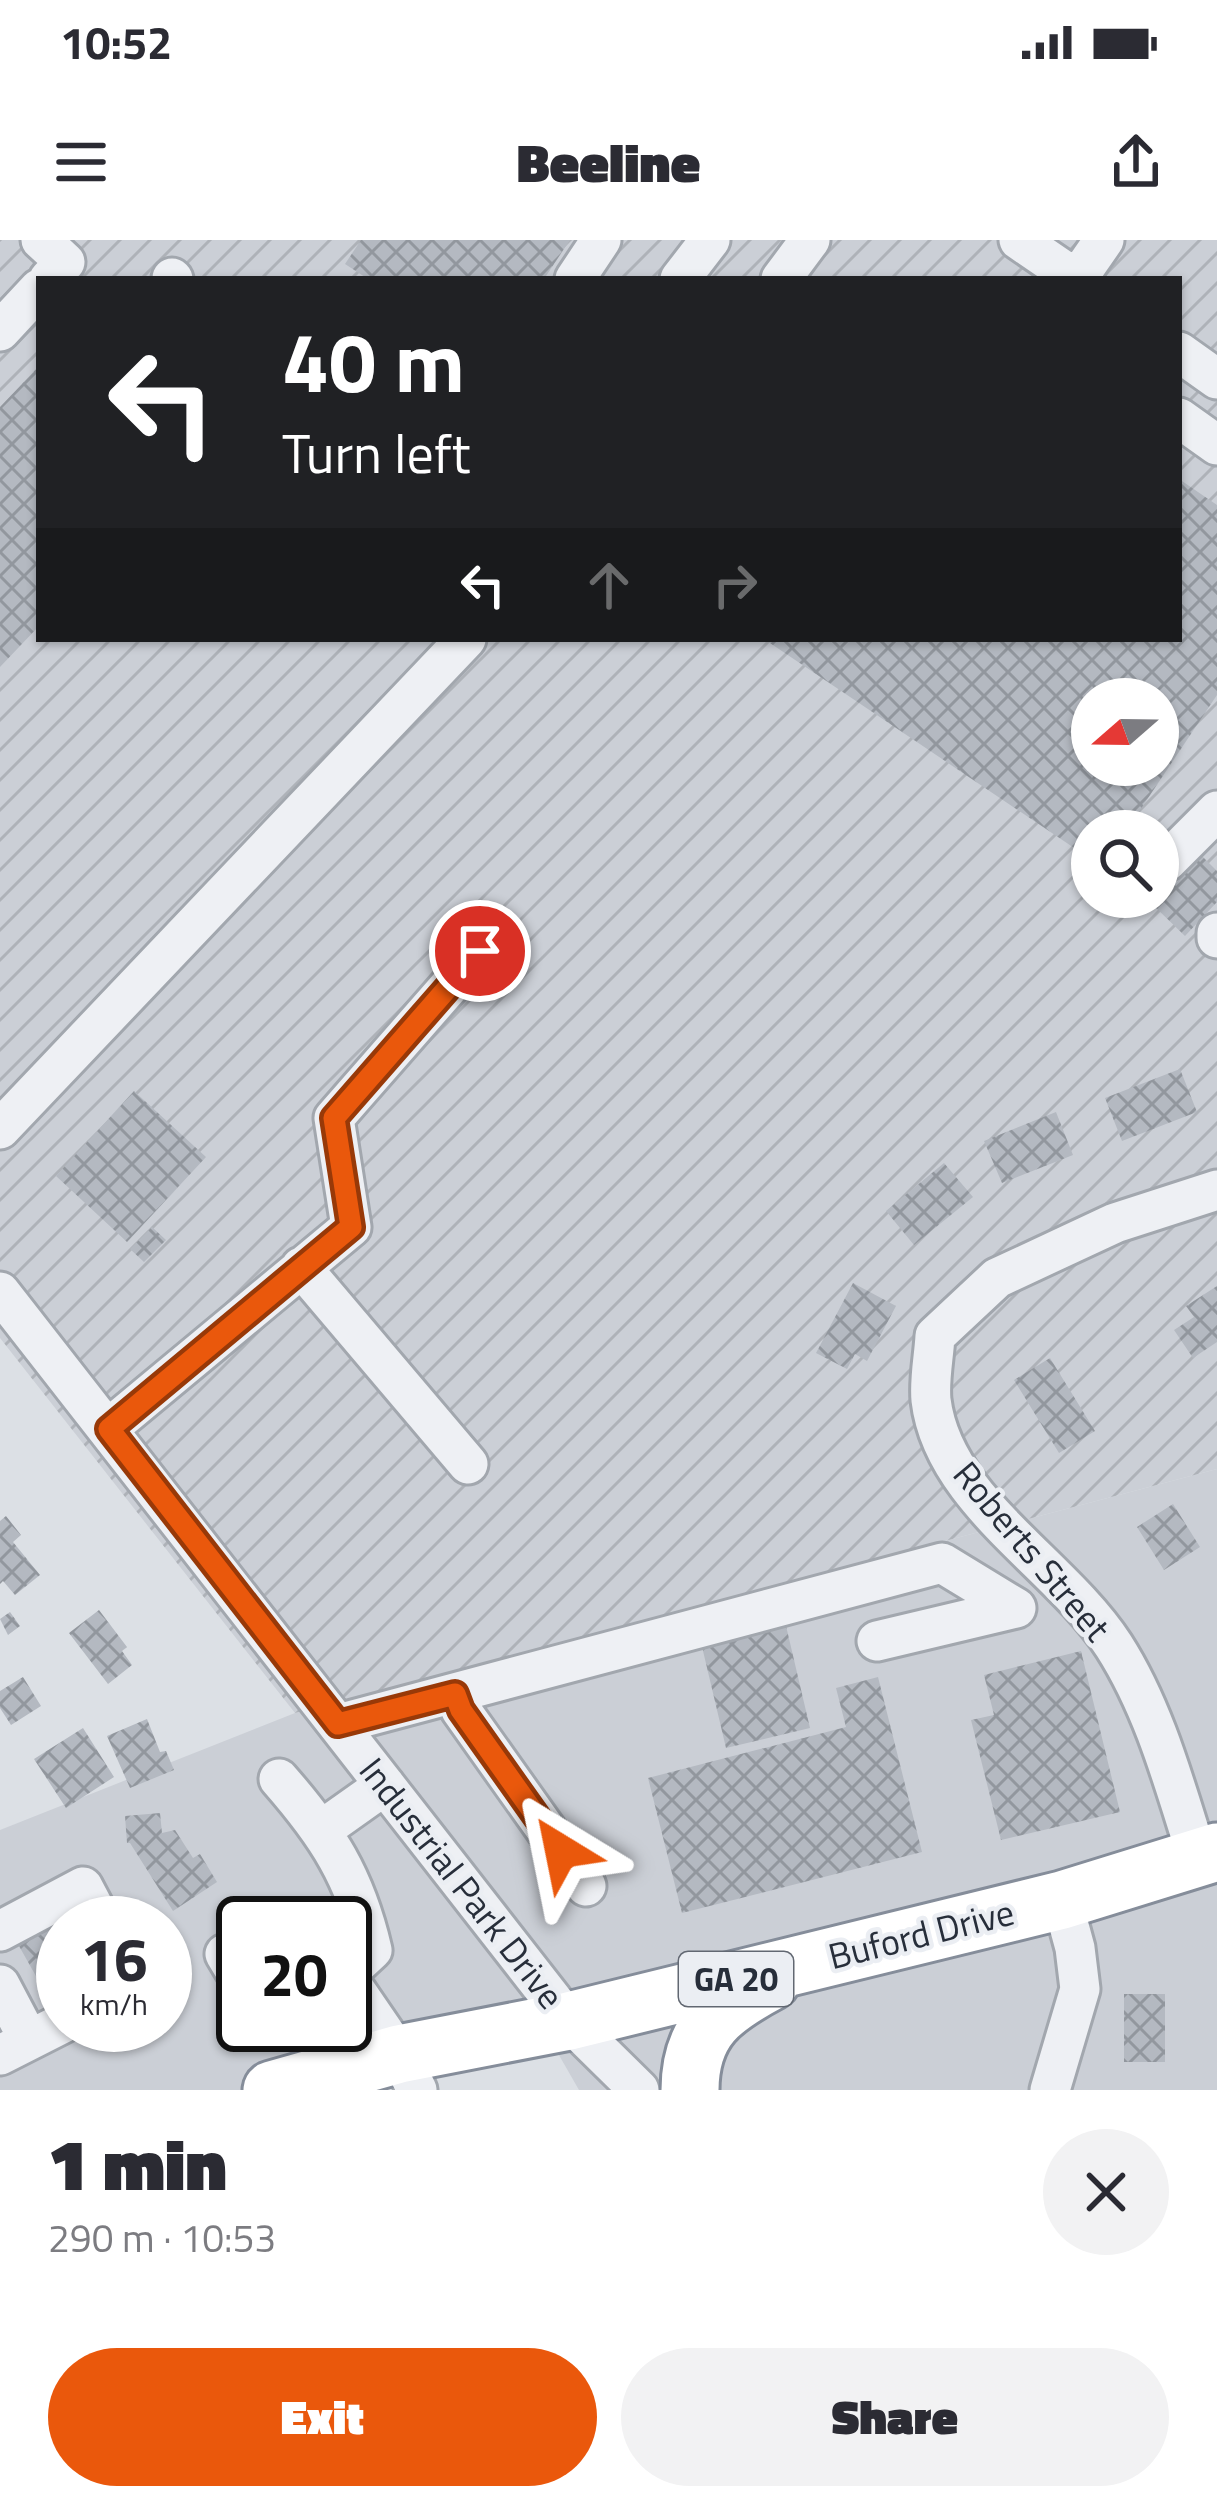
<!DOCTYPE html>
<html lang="en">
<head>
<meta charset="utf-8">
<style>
	:root { --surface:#fff; --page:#f2f2f3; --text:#2b2b33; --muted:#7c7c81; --accent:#ea580c }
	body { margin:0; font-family:"Titillium Web",sans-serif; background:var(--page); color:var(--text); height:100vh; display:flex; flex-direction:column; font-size:45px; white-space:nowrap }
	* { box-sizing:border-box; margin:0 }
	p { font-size:39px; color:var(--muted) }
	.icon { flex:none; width:66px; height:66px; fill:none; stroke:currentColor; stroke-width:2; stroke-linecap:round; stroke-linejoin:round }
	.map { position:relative; height:1850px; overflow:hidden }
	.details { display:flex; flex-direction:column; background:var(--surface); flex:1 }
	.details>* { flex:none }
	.hud { position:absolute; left:36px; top:36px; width:1146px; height:366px; border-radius:0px; box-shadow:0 3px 9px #0004; background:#202124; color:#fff; overflow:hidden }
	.needle { width:78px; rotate:250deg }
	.controls { position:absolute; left:1071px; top:438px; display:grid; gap:24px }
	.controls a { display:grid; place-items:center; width:108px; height:108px; border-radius:50%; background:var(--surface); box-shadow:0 3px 9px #0004; font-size:60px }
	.speed { position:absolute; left:36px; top:1656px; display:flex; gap:24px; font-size:60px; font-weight:700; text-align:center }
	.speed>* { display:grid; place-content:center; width:156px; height:156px; border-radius:50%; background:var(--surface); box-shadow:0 3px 9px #0004; line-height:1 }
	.speed small { font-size:30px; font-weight:400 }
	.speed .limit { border:6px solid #111; border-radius:18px; background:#fff; color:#111 }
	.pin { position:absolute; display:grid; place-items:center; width:102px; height:102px; color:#fff; margin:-51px; border:6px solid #fff; border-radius:50%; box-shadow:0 3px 12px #0007 }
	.me { position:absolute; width:132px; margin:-66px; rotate:325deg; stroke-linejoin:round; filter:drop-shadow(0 0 9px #0008) }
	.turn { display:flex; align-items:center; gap:42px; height:252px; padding:0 48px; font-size:54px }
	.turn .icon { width:156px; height:156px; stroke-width:2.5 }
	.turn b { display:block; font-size:84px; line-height:102px }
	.lanes { display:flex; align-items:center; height:114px; padding:0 48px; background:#0003; justify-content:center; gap:60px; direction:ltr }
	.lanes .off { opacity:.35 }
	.round { display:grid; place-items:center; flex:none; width:126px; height:126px; border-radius:63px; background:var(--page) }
	.head { display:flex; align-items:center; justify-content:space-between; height:204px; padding:0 48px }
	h1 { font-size:72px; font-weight:800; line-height:90px }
	.action { display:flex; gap:24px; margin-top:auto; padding:24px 48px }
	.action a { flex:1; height:138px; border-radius:72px; background:var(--accent); color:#fff; font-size:48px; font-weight:800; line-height:138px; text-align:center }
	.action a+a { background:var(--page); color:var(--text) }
	.status { display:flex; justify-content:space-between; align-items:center; height:84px; padding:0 60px; background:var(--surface); direction:ltr }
	.status svg { height:33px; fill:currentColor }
	header { display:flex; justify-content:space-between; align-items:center; height:156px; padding:0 48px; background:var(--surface); font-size:54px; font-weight:800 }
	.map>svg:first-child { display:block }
	.built { fill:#cbcfd6; fill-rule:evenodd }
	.industrial { fill:url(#industrial-furrows); fill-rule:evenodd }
	.building { fill:url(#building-cross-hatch); fill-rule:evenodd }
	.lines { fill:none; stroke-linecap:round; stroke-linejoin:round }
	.minor-casing { stroke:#a2a7ae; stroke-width:45 }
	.highway-casing { stroke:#858d9a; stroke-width:63 }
	.minor { stroke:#eef0f4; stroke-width:39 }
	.highway { stroke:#fff; stroke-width:57 }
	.route-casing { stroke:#983908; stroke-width:30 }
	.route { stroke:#ea580c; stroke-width:21 }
	.labels { text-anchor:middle; stroke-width:9; stroke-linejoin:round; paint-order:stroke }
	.shield { fill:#ebeef3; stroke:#626872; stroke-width:3 }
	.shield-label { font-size:33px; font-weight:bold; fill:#272e3a }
	.street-label { font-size:36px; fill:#272e3a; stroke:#ebeef3 }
</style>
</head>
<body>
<div class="status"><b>10:52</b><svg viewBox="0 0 49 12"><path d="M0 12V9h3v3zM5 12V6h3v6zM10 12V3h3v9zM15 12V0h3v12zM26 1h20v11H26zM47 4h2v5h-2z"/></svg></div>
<header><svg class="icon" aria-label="menu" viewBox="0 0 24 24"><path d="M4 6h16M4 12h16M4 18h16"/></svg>Beeline<svg class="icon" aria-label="share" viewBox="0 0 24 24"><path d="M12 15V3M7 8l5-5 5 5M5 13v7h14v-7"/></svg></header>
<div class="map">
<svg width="1217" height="1850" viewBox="0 0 1217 1850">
	<defs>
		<pattern id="industrial-furrows" width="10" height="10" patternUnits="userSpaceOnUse" patternTransform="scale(3)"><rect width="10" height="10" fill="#cbcfd6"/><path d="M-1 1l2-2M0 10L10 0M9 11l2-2" fill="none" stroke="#aeb2b8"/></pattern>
		<pattern id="building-cross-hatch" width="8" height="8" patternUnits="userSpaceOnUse" patternTransform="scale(3)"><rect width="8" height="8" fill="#b4b9c1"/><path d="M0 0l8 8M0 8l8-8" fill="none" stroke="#92979e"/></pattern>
	</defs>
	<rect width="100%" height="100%" fill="#dce0e5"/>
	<!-- built -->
	<path class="built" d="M1217 1229V1850H579L552 1803 267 1850H0V1590L295 1473ZM63 1683H165V1785H63ZM243 1683H345V1785H243Z"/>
	<!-- industrial -->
	<path class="industrial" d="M0 0H1217V1229L295 1473 0 1098ZM39 39H1179V399H39ZM1092 459H1158V525H1092ZM1092 591H1158V657H1092Z"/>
	<!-- building -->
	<path class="building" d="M361 0H570L544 39H368L345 24Z
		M39 126V386L0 427V167Z
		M1179 239 1217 265V455L1126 591H1092V620L764 399H1179ZM1092 459H1158V525H1092Z
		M1202 616 1217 631V662L1185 696 1154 666Z
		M1180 829 1197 872 1122 901 1105 858Z
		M134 851 206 917 127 1002 56 936Z
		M1056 872 1073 915 1002 943 984 901Z
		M944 923 973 957 914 1005 886 971Z
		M152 987 166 1000 144 1022 130 1009Z
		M853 1043 896 1066 867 1121 855 1114 847 1129 816 1113Z
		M1217 1046V1102L1193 1118 1174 1090 1194 1077 1186 1066Z
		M1050 1118 1095 1191 1059 1213 1014 1140Z
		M1173 1264 1200 1307 1164 1330 1137 1287Z
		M6 1276 21 1295 13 1302 40 1335 15 1355 3 1341 0 1344V1281Z
		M99 1370 127 1407 122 1411 132 1425 108 1444 69 1393Z
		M10 1372 20 1386 8 1395 0 1379Z
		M783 1373 810 1488 726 1508 699 1394Z
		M1081 1411 1120 1572 1001 1600 971 1480 994 1475 984 1435Z
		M23 1437 41 1466 11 1485 0 1468V1451Z
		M878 1437 922 1612 682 1673 648 1538 846 1487 836 1448Z
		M147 1479 160 1512 166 1511 174 1530 130 1548 107 1496Z
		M83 1488 114 1537 66 1568 34 1519Z
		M160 1573 162 1593 175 1590 193 1618 200 1614 217 1642 173 1671 130 1603H127L125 1576Z
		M73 1675 77 1683H63V1753L50 1761 19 1706Z
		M1124 1754H1165V1822H1124Z"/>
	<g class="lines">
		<defs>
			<path id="minor" d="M41 0 65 22 49 39
				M1019 0 1076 39
				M172 38 173 39
				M575 39 601 0
				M680 39 710 0
				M781 39 810 0
				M1077 39 1104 0
				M0 91 39 49
				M1179 112 1217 139
				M1179 178 1217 205
				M1167 621 1217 571
				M1217 693V698
				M0 889 466 399
				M301 1027 468 1224
				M0 1052 569 1781 639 1850
				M109 1188 351 987 334 878 480 711
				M455 1454 461 1470 586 1646
				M338 1484 942 1323 1016 1368 877 1401
				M279 1539C328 1595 355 1637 372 1710L345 1735
				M323 1589 385 1545
				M1198 1619C1175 1547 1155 1470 1114 1406 1061 1324 943 1261 931 1160 929 1139 934 1116 935 1096L997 1038 1115 983 1217 950
				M0 1691 83 1647 102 1683
				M225 1714 243 1744
				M345 1735 399 1814 417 1850
				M0 1745 29 1800
				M0 1815 63 1783
				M1050 1850 1080 1749 1075 1708 1062 1660"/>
			<path id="highway" d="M272 1850 399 1814 569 1781 1062 1660 1217 1612
				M690 1850C690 1789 722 1767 771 1741"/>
		</defs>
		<!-- minor casing -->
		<use href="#minor" class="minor-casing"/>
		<!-- highway casing -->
		<use href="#highway" class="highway-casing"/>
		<!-- minor -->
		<use href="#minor" class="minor"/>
		<!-- highway -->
		<use href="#highway" class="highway"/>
	</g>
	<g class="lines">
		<defs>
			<path id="route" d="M480 711 334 878 351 987 109 1189 338 1484 455 1454 461 1470 561 1611"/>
		</defs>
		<!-- route casing -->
		<use href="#route" class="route-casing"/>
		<!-- route -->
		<use href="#route" class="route"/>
	</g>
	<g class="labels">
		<!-- shield labels -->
		<rect class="shield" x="679" y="1712" width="114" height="54" rx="9"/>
		<g class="shield-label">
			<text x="736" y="1751">GA 20</text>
		</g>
		<!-- street labels -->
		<g class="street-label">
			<text transform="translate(1032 1311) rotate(50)" y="13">Roberts Street</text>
			<text transform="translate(462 1643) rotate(52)" y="13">Industrial Park Drive</text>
			<text transform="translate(921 1694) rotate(-14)" y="13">Buford Drive</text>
		</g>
	</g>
</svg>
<div class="controls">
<a><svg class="needle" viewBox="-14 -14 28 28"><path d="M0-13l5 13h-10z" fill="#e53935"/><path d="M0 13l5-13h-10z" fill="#7c7c81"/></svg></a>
<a><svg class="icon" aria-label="search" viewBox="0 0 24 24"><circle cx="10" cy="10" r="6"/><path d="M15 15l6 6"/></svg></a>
</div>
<div class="speed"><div>16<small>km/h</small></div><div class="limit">20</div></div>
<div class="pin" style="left:480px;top:711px;background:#d93025"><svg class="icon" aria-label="arrive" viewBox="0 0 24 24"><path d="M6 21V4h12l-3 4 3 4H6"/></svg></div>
<svg class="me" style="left:561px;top:1611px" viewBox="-20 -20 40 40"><path d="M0-17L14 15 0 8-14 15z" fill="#ea580c" stroke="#fff" stroke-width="4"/></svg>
<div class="hud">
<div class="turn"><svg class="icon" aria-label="left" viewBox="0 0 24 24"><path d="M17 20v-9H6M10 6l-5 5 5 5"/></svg><div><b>40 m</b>Turn left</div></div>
<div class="lanes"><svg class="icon" aria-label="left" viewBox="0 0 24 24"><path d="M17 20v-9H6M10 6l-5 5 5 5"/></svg><svg class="icon off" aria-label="ahead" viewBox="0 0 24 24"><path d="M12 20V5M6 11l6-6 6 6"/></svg><svg class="icon off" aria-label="right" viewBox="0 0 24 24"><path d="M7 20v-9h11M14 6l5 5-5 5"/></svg></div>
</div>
</div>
<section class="details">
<div class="head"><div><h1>1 min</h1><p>290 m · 10:53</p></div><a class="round"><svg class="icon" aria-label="close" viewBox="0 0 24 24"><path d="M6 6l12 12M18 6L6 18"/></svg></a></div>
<div class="action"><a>Exit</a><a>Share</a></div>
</section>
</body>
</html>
